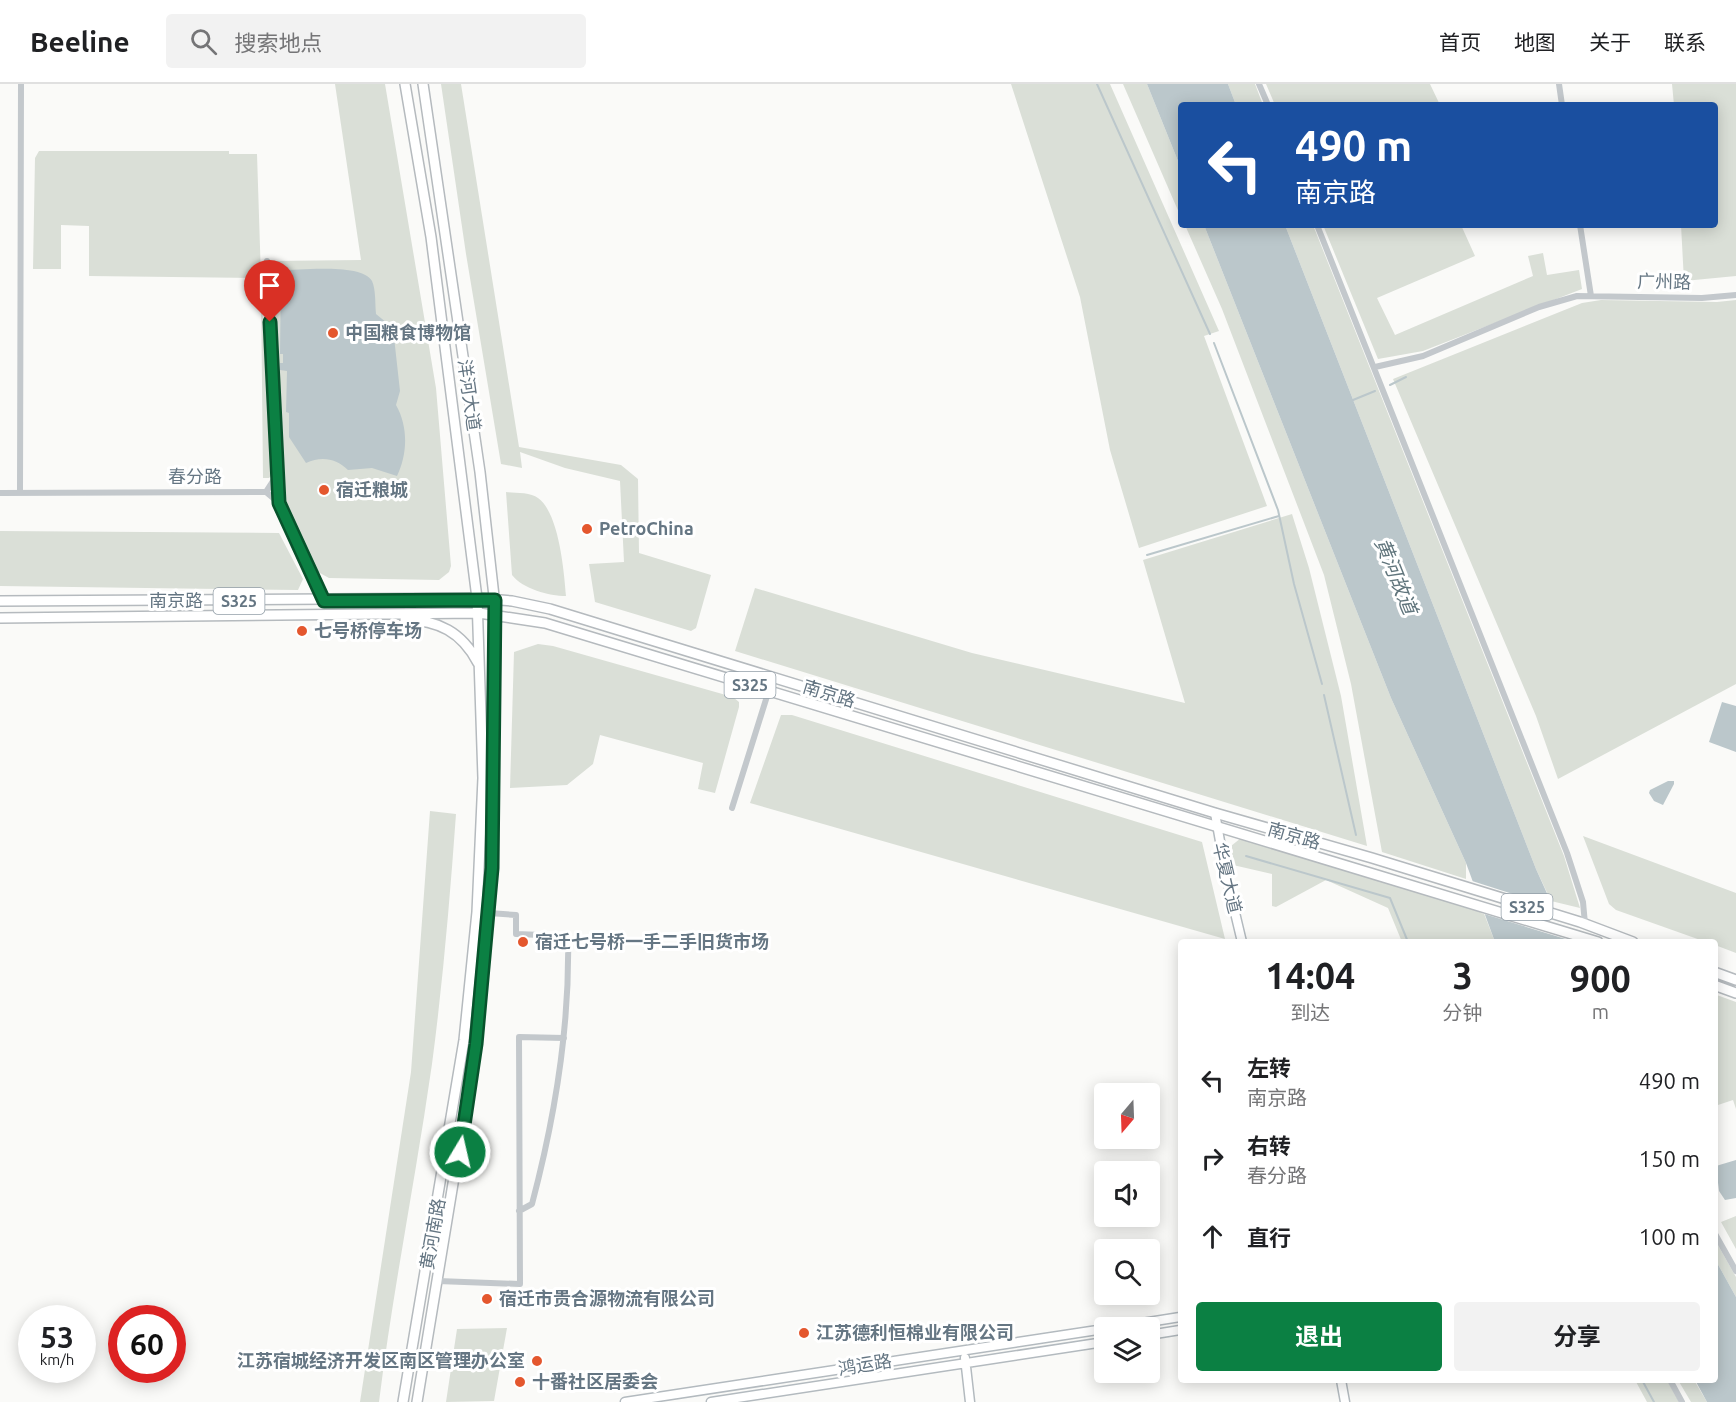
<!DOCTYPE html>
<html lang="zh">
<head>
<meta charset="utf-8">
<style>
	:root { --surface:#fff; --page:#f2f2f2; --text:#202124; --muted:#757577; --line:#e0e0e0; --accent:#0b8043 }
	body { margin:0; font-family:Ubuntu,"Noto Sans SC",sans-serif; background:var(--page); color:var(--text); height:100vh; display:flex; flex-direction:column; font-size:22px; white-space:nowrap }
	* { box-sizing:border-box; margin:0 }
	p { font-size:20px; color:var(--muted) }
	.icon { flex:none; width:33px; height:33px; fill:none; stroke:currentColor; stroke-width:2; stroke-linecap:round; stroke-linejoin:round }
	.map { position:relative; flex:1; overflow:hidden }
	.sheet { position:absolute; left:1178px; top:855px; width:540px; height:444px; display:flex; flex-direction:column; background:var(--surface); border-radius:6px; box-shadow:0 3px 15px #0003 }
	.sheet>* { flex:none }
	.banner { position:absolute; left:1178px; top:18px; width:540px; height:126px; border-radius:6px; box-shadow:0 3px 15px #0003; background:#1a4fa0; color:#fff; overflow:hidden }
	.needle { width:39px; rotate:199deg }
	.buttons { position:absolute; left:1094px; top:999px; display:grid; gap:12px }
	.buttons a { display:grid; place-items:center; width:66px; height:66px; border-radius:6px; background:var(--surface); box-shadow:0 3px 15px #0003; font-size:30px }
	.speed { position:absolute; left:18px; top:1221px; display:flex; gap:12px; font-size:30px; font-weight:700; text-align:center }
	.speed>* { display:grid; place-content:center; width:78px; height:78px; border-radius:50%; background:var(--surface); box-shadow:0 3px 15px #0003; line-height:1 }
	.speed small { font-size:15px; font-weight:400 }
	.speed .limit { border:9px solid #d22; background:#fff; color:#111 }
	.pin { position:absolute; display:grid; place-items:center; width:51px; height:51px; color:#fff; margin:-62px -26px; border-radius:50% 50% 50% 0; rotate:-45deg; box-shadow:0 0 6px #0007 }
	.pin .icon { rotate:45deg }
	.me { position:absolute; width:66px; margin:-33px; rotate:9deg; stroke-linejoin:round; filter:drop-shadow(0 0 4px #0008) }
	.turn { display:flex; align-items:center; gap:21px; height:126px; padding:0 18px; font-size:27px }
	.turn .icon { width:78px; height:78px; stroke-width:2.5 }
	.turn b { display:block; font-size:42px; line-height:51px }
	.eta { display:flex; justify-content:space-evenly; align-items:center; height:102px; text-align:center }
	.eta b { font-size:36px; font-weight:700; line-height:42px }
	.cta { display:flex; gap:12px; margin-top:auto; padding:12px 18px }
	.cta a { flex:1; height:69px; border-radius:6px; background:var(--accent); color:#fff; font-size:24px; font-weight:700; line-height:69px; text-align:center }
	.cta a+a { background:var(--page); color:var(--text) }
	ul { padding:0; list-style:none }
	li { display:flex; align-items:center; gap:18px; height:78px; padding:0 18px }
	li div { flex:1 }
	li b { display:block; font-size:22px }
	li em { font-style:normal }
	header { display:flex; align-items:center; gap:36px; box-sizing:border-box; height:84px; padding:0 30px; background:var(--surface); border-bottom:2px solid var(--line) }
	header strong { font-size:28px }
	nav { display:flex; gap:33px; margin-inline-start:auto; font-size:21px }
	.search { width:420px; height:54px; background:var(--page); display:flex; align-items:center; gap:15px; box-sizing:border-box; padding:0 21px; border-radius:6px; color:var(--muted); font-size:22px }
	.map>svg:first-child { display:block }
	.green { fill:#dadfd7 }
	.water { fill:#bbc7cb }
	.pier { fill:#fafaf8 }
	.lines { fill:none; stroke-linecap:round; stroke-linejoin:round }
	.stream { stroke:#bbc7cb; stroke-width:2 }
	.secondary-casing { stroke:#b3babf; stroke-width:11 }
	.primary-casing { stroke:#b5babe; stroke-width:12 }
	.street { stroke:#c3c8cc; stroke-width:6 }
	.secondary { stroke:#fff; stroke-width:8 }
	.primary { stroke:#fff; stroke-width:9 }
	.route-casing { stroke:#07532c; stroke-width:15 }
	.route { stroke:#0b8043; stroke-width:10 }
	.poi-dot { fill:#e4572e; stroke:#fff; stroke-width:2 }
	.labels { text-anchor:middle; stroke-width:6; stroke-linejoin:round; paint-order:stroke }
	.shield { fill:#fff; stroke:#939fa8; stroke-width:1.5 }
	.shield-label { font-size:16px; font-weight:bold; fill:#657683 }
	.street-label { font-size:18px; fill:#657683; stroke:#fff }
	.poi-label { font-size:18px; font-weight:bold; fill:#657683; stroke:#fff; text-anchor:start }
	.water-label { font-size:20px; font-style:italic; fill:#60757c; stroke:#fff }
</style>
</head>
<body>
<header>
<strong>Beeline</strong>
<div class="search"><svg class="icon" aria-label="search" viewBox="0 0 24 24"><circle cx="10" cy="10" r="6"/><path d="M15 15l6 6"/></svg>搜索地点</div>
<nav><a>首页</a><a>地图</a><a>关于</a><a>联系</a></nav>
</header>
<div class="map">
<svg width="1736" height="1318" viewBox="0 0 1736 1318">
	<rect width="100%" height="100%" fill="#fafaf8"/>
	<!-- green -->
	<path class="green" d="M335 0H385L436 304 451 482 449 488 439 496 329 494 318 488 283 412 270 177 361 176Z
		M441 0H461L519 363 621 381 638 395 639 469 711 491 696 544 691 547 595 518 589 480 624 478 620 397 565 384 520 368 522 384 501 380 466 170Z
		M1011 0H1110L1219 247 1204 252 1267 422 1139 464 1110 366 1080 213Z
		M1123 0H1147L1180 82V131Z
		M1228 0H1255L1263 21H1236Z
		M1266 0H1430L1440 21H1275Z
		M1672 0H1736V192L1684 197 1681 141H1714V21H1674Z
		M39 67H229V70H257L261 194 89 192V142L61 141V185H33L35 74Z
		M1185 141H1204L1391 614 1466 779V795L1382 768 1351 600 1324 491 1222 225Z
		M1285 141H1313L1564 772 1580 824 1551 817 1536 785Z
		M1323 141H1461L1475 172 1377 214 1395 251 1533 192 1528 172 1543 169 1547 191 1579 186 1582 205 1423 267 1378 275Z
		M261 208 273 390 269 394H263Z
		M1601 216 1717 218 1736 216V600L1558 695 1536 632 1393 295 1582 219Z
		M506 408C515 409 531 408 538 414 559 429 564 487 566 512 549 512 523 505 512 491Z
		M1292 430 1309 484 1341 612 1367 762 735 567 755 504 972 569 1185 619 1143 476Z
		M0 447 279 449 303 495 298 506 0 502Z
		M538 560 553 562 733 613 739 618V623L715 709 698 705 703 679 600 651 593 680 567 701 510 704 514 568Z
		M781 631H792L1202 758 1225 855 750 719Z
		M430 727 456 730C450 813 443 897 432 980 416 1093 393 1205 379 1318H360L411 988Z
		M1583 752 1736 809V869L1715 861 1714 858H1706L1616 826 1609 820Z
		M1241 754 1483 827 1495 858H1402L1388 824 1326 796 1276 823 1272 822V790L1233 781 1231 762Z
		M1714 910 1736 918V1025L1733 1016 1715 1022Z
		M1736 1132V1165L1721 1138Z
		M1714 1154 1736 1193V1213L1715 1175Z
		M507 1244 494 1317 446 1318 457 1245Z
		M1635 1296H1667L1679 1318H1647Z
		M1678 1296H1694L1707 1318H1691Z"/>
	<!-- water -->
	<path class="water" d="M1147 0H1228L1236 21H1180V82Z
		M1204 141H1285L1536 785 1569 858H1495L1466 779 1391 614Z
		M281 186C300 186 363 179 372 197 376 206 375 220 376 230L393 244 400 307 396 321C409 344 407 371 397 392L372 384 348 386C336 374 321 372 306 379L289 353V329L286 328 287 287 280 286V279H283V270H280Z
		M1722 618 1736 622V668L1709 658Z
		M1668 697H1674V700L1663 721 1654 717 1649 709 1650 706Z
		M1736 1076V1114L1725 1116 1719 1107 1716 1082Z
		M1715 1175 1736 1213V1318H1707L1695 1296H1714Z"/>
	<!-- pier -->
	<path class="pier" d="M1469 796 1557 824 1572 857 1481 829Z"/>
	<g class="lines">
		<!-- stream -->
		<path class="stream" d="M1097 0 1210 250
			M1214 259 1278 426 1294 500 1322 600
			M1390 301 1406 293
			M1353 316 1375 307
			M1147 471 1279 432
			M1324 611 1356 751
			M1246 772 1390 814 1408 858
			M1642 1296 1654 1318"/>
		<defs>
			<path id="secondary" d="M1215 729 1226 791 1242 858
				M1111 1244 1180 1233
				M1149 1251 1180 1246
				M965 1274 970 1318
				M1341 1296 1345 1318
				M625 1318 1104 1245
				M711 1318 1104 1258"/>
			<path id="primary" d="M0 517 477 514 512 517 550 525 1215 729 1372 774 1580 838 1633 858
				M0 534 479 529 545 539 1598 858
				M405 536C438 536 462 548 478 579
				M1714 888 1736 896
				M1714 901 1736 909
				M403 1318 464 956 477 828 483 694 477 514 431 153 405 0
				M417 1318 476 960 492 784 496 530 480 388 423 0"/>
		</defs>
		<!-- secondary casing -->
		<use href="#secondary" class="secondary-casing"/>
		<!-- primary casing -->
		<use href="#primary" class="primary-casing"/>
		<!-- street -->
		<path class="street" d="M1259 0 1268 21
			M1559 0 1562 21
			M1317 141 1567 769 1583 818 1585 840
			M1580 141 1591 212
			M267 177 279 419
			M1375 283 1423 272 1539 223 1577 212 1702 214 1736 211
			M266 408 277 391
			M0 409 266 408 279 419 324 516
			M20 409 21 0
			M732 724 773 593
			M489 829 516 831V850L568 852C570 942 555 1033 532 1120L519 1127
			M1714 1148 1736 1187
			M438 1197 520 1200 519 953 564 954
			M1670 1296 1682 1318"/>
		<!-- secondary -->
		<use href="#secondary" class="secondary"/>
		<!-- primary -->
		<use href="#primary" class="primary"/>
	</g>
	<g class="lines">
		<defs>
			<path id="route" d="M270 238 279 419 324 517 495 516 492 784 476 960 460 1068"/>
		</defs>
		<!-- route casing -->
		<use href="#route" class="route-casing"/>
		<!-- route -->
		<use href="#route" class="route"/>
	</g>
	<!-- markers -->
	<g class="poi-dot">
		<circle cx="333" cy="249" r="6"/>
		<circle cx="324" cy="406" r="6"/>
		<circle cx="587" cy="445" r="6"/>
		<circle cx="302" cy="547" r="6"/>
		<circle cx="523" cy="858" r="6"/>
		<circle cx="487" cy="1215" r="6"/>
		<circle cx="804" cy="1249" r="6"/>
		<circle cx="537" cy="1277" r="6"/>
		<circle cx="520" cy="1298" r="6"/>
	</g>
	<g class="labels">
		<!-- shield labels -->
		<g class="shield">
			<rect x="213.5" y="504" width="51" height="26" rx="4.5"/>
			<rect x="724.5" y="588" width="51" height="26" rx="4.5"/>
			<rect x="1501.5" y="810" width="51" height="26" rx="4.5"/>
		</g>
		<g class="shield-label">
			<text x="239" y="523">S325</text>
			<text x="750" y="607">S325</text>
			<text x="1527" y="829">S325</text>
		</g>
		<!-- street labels -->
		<g class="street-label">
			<text transform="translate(1664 198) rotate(1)" y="6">广州路</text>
			<text transform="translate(469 311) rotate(82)" y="6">洋河大道</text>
			<text x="195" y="399">春分路</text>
			<text x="176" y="523">南京路</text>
			<text transform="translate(829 610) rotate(17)" y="6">南京路</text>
			<text transform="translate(1294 752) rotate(16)" y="6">南京路</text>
			<text transform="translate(1227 794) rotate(77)" y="6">华夏大道</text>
			<text transform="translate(433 1150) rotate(-80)" y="6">黄河南路</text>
			<text transform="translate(865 1281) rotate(-9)" y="6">鸿运路</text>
		</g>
		<!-- poi labels -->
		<g class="poi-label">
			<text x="345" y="255">中国粮食博物馆</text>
			<text x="336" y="412">宿迁粮城</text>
			<text x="599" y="451">PetroChina</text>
			<text x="314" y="553">七号桥停车场</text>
			<text x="535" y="864">宿迁七号桥一手二手旧货市场</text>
			<text x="499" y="1221">宿迁市贵合源物流有限公司</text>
			<text x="816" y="1255">江苏德利恒棉业有限公司</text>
			<text x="525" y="1283" text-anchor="end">江苏宿城经济开发区南区管理办公室</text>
			<text x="532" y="1304">十番社区居委会</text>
		</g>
		<!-- water labels -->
		<g class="water-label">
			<text transform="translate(1396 492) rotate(68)" y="7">黄河故道</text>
		</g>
	</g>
</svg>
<div class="buttons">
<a><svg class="needle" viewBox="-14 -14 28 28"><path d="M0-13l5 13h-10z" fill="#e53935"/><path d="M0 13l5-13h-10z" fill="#757577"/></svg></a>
<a><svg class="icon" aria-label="sound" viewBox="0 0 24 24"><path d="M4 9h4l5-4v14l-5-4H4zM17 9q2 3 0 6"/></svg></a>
<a><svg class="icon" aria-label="search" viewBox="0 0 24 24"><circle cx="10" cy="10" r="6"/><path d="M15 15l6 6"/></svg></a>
<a><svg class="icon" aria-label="layers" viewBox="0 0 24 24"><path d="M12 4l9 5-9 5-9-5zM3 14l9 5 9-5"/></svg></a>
</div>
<div class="speed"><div>53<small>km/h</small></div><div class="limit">60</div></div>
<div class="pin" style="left:270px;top:238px;background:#d93025"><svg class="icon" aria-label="arrive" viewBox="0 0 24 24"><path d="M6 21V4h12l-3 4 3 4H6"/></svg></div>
<svg class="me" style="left:460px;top:1068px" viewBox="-20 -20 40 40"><circle r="17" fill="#0b8043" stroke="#fff" stroke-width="3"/><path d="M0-11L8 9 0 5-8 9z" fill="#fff"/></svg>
<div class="banner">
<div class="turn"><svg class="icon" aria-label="left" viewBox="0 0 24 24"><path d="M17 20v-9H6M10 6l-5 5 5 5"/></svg><div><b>490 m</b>南京路</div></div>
</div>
<section class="sheet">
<div class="eta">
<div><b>14:04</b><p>到达</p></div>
<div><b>3</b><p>分钟</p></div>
<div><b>900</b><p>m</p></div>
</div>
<ul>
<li><svg class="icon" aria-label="left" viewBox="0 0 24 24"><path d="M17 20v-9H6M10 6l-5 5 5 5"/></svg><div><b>左转</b><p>南京路</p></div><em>490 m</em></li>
<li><svg class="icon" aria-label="right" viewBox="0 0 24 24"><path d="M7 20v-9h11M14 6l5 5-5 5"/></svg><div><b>右转</b><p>春分路</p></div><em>150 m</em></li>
<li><svg class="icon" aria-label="ahead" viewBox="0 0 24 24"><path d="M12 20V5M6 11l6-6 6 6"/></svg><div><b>直行</b></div><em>100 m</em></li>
</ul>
<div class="cta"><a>退出</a><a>分享</a></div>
</section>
</div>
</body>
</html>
